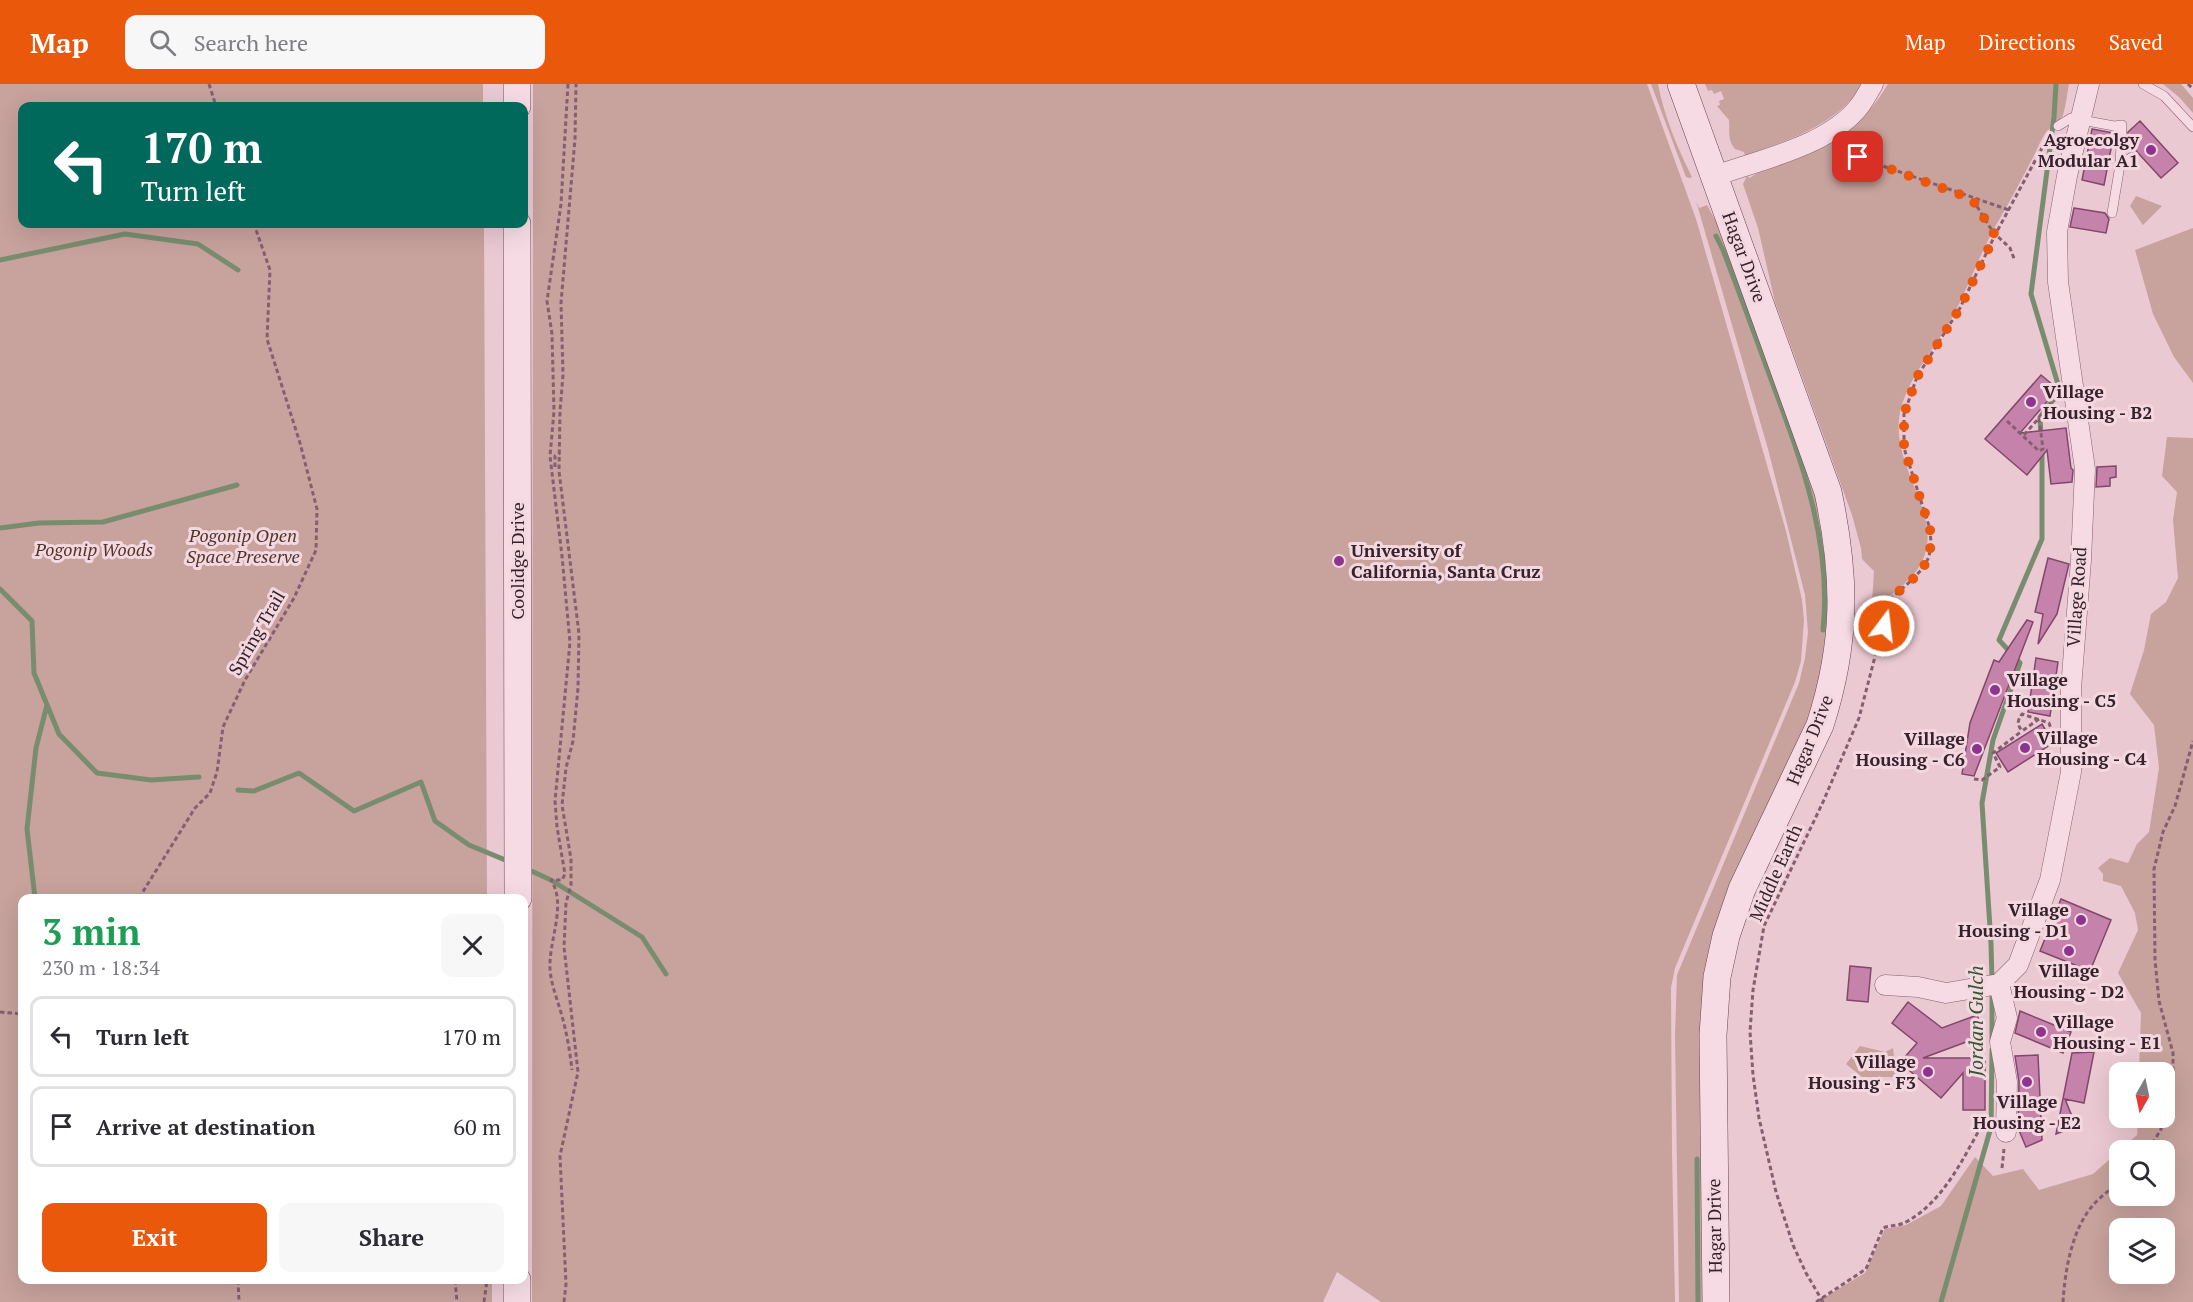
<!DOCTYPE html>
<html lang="en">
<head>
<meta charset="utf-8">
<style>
	:root { --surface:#fff; --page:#f7f7f7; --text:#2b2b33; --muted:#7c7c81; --line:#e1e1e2; --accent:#ea580c }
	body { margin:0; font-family:"PT Serif",serif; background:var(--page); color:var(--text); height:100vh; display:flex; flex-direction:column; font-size:22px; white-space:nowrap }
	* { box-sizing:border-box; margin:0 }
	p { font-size:20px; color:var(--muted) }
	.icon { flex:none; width:33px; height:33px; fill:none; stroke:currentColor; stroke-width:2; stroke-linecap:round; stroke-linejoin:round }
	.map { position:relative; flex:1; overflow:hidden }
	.panel { position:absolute; left:18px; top:810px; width:510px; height:390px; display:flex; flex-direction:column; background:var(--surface); border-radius:12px; box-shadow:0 6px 24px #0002 }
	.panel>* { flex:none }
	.hud { position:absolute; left:18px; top:18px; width:510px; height:126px; border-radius:12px; box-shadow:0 6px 24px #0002; background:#00695c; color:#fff; overflow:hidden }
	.needle { width:39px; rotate:189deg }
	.tools { position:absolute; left:2109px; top:978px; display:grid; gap:12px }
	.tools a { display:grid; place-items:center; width:66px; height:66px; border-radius:12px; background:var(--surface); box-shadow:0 6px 24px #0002; font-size:30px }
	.pin { position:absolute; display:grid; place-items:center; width:51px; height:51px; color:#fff; margin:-26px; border-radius:12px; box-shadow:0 3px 9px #0006 }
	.me { position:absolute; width:66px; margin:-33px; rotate:15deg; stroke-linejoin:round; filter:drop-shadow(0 0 4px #0008) }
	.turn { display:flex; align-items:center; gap:21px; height:126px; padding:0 24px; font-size:27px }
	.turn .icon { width:78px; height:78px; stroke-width:2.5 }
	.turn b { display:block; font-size:42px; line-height:51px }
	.round { display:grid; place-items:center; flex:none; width:63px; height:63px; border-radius:12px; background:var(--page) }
	.headline { display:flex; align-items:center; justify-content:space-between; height:102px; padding:0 24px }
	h1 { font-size:36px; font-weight:600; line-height:45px; color:#1e9e55 }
	.action { display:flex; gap:12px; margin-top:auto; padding:12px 24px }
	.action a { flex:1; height:69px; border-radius:12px; background:var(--accent); color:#fff; font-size:24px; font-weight:600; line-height:69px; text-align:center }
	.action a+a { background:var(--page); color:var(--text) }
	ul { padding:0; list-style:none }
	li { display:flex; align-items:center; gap:18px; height:81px; margin:0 12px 9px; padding:0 12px; border:3px solid var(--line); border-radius:12px }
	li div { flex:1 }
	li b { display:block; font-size:22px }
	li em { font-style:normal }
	header { display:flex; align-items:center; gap:36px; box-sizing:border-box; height:84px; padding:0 30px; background:var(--accent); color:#fff }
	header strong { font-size:28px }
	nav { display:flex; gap:33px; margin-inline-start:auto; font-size:21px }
	.search { width:420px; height:54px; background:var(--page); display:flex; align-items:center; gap:15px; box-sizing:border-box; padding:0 21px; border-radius:12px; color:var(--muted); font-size:22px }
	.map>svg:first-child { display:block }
	.green { fill:#c8a29d; fill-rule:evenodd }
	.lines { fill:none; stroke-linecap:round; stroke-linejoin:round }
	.stream { stroke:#788d70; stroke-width:5 }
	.building { fill:#c582aa; stroke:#82476b; stroke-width:1.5 }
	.lane-casing { stroke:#855f71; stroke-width:10 }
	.street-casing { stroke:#855f71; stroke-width:21 }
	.secondary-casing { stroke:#674255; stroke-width:28 }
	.path { stroke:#855f71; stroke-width:3; stroke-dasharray:4.5 3; stroke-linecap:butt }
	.lane { stroke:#f6dbe4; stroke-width:9 }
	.street { stroke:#f6dbe4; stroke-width:20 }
	.secondary { stroke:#f6dbe4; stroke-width:27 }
	.route { stroke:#ea580c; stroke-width:10; stroke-dasharray:0 18 }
	.poi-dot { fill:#8d358e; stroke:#f3d8e0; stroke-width:2 }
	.labels { text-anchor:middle; stroke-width:6; stroke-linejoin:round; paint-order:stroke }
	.poi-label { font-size:18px; font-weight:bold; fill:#37212d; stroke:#f3d8e0; text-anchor:start }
	.street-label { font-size:18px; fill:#37212d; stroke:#f3d8e0 }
	.park-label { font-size:18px; font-style:italic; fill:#51332a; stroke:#f3d8e0 }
	.water-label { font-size:20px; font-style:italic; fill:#355532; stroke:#f3d8e0 }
</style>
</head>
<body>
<header>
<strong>Map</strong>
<div class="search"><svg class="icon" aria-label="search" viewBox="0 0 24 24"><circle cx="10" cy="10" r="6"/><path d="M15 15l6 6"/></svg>Search here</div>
<nav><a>Map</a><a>Directions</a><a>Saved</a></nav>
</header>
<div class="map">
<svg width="2193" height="1218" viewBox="0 0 2193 1218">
	<rect width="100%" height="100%" fill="#ebc9d3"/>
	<!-- green -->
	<path class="green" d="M0 0H483V22H22V140H484L487 814H22V1196H492V1218H0Z
		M533 0H1647L1696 135 1786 447 1802 516 1804 536 1801 577 1795 598 1675 884 1671 904 1672 1068 1675 1218H1381L1337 1188 1323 1218H532Z
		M1651 0H1658C1664 32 1677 63 1692 93L1690 94 1686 93Z
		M1705 0H1863C1836 42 1790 55 1745 72L1744 68 1735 65C1727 55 1730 47 1729 36L1717 22 1720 21 1719 17 1724 15 1721 7 1714 10 1712 6 1708 7Z
		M1888 0H2069C2067 10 2066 22 2063 31 2060 38 2052 42 2047 47 2040 56 2036 69 2030 79 2019 101 2007 122 1995 143 1978 174 1967 207 1950 237 1933 267 1911 290 1901 324 1884 390 1967 446 1903 501 1893 510 1885 517 1872 518L1874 487 1862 475 1861 464 1852 431 1775 218 1758 144 1743 100 1747 92 1750 94C1762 85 1782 81 1797 75 1836 60 1867 36 1888 0Z
		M2163 0H2181L2193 14V29L2180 14Z
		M2136 112 2162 122 2143 141 2130 122Z
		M1696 117 1699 124 1707 121 1720 145C1740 201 1760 256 1779 311 1792 345 1805 379 1816 414 1837 485 1832 576 1805 645 1781 704 1745 757 1724 817 1708 859 1702 902 1700 946L1702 1218H1679L1675 951 1677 891 1799 599 1805 574 1808 548 1805 511 1768 365Z
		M2193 144V299L2174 273 2153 230 2135 166Z
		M2167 353 2193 354V1218H1819L1825 1213 1865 1189 1885 1145 1906 1141 1941 1122 1975 1073 1993 1092 2023 1085 2039 1106 2093 1090 2137 1051 2138 1034H2164V988H2139L2141 929 2118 889 2138 846 2135 829 2121 802 2103 797V790L2098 784 2110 774 2128 779 2137 760 2149 748 2159 684 2154 641 2130 610 2144 566 2151 530 2166 518 2178 494 2173 436 2177 408 2162 392ZM2120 1066H2164V1112H2120ZM2120 1144H2164V1190H2120Z
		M1860 962 1885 968 1893 964 1896 993H1862L1846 980Z"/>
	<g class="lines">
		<!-- stream -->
		<path class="stream" d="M1716 152 1723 166C1740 210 1756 254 1772 298 1802 378 1832 459 1823 546
			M0 176 125 150 198 160 238 186
			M2041 352 2040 333 2060 307 2031 210 2054 33 2056 0
			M0 444 39 439 103 438 237 401
			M0 505 32 537 34 589 59 650 97 689 151 696 199 693
			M238 706 254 707 299 689 354 727 421 698 435 737 469 761 510 778
			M527 785 551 796 642 853 666 890
			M35 814 27 745 36 664 47 621
			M1992 896 1991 860 1982 719 1993 656 2020 579 1999 556 2042 455V365
			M1992 906V956
			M1697 1075 1698 1218
			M1941 1218 1991 1043 1992 966"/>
	</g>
	<!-- building -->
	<path class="building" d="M2140 37 2178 79 2161 94 2128 58V48Z
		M2092 45 2114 49 2104 101 2082 96Z
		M2074 124 2105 129 2109 135 2106 149 2070 143Z
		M2041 291 2058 305 2020 349 2066 344 2071 384 2073 386 2072 398 2051 400 2047 366 2027 391 1985 355Z
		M2116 382V393L2110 394V402L2096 403 2097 383Z
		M2048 474 2069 480 2068 484 2057 530 2038 560 2043 530 2035 528Z
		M2027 536 2033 538 1974 692 1962 690 1970 639 1994 576 1999 578Z
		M2036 574 2058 578 2050 632 2028 628Z
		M2042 640 2053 659 2008 688 1996 669Z
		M2061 815 2111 836 2090 887 2040 867Z
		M1850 882 1871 884 1868 918 1847 916Z
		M1908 918 1942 944 1977 931 1985 951 1923 974H1985V1026H1963V989L1941 1014 1903 981 1895 984 1900 979 1894 974H1904L1917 959 1892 939Z
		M2020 927 2071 948 2063 969 2015 949Z
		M2094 968 2084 1019 2065 1015 2076 1042 2056 1050 2072 969Z
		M2038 971 2042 1056 2026 1063 2018 1044 2019 998 2015 972Z"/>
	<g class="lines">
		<defs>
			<path id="lane" d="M2143 0 2164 12 2193 43
				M2058 42 2071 34 2114 42 2122 41 2120 81 2112 129
				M2120 81 2132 73"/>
			<path id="street" d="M1715 92C1761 75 1830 62 1861 20 1865 14 1869 7 1873 0
				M1999 900 2007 934 2000 958 2007 998 2006 1048
				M1885 901 1918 903 1946 909 1999 900 2018 881 2050 796 2071 688V605L2081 476 2085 385 2058 198 2057 148 2067 92 2089 0"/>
			<path id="secondary" d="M517 0V22
				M1681 0 1828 408C1846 493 1847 557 1820 641L1742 805 1726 852 1717 893 1713 951 1716 1218
				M517 140 518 814
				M517 1218V1196"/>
		</defs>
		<!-- lane casing -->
		<use href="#lane" class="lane-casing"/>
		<!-- street casing -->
		<use href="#street" class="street-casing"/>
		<!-- secondary casing -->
		<use href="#secondary" class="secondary-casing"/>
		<!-- path -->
		<path class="path" d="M209 0 216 22
			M568 0 561 120 547 217 552 250 554 327 550 372 562 472 570 558 555 717 557 743 565 790 562 796H551C566 819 551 852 550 878 549 896 557 914 562 932 567 950 570 968 572 986
			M2188 0 2193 5
			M1834 65 2009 126
			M1973 116 1993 148 2010 164 2015 177
			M2039 334 2057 313
			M2007 337 2039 367 2043 365 2039 334 2023 352
			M555 383V372L560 369
			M1861 523 1873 522 1890 515 1912 496 1923 484 1929 473 1931 459 1930 445 1904 364V330L1917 293 1960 224 1995 151 2049 51
			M2039 635 2022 647C2017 640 2017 637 2022 630L2049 639 2052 648
			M1974 695 1982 696 2000 683 1993 669 2022 647
			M139 814 195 724 210 709 217 688 223 643 245 596 294 514 316 466 317 425 300 359 267 255 270 186 254 140
			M0 928 22 930
			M2164 1031 2173 988V969L2159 917 2155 876 2154 785 2163 748 2175 722 2193 657
			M2149 1066 2161 1045 2164 1034
			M2002 1084 2004 1065
			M238 1196 239 1218
			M455 1196 457 1218
			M484 1218 487 1196
			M564 1218 566 1200 560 1072 578 988 564 863 566 819 571 801V775L562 721 566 684 573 657 578 604 579 550 559 387 560 327 563 291 561 219 575 55 576 0
			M1816 1218 1866 1185 1883 1144C1890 1141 1899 1142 1906 1138 1943 1118 1963 1075 1983 1039L1989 1037
			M1823 1218 1806 1189 1793 1161 1776 1108 1759 1034 1753 991 1750 948 1753 906 1764 842 1823 718 1859 634 1890 515
			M2063 1218C2065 1186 2072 1144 2094 1120 2101 1112 2111 1105 2120 1098"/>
		<!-- lane -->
		<use href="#lane" class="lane"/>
		<!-- street -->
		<use href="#street" class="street"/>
		<!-- secondary -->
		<use href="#secondary" class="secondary"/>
	</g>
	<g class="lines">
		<!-- route -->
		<path class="route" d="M1858 73 1972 115 1995 151 1960 224 1917 293 1904 330V364L1930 445 1931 459 1929 472 1923 484 1912 496 1890 515 1884 542"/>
	</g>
	<!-- markers -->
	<g class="poi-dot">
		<circle cx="2151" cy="66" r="6"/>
		<circle cx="2031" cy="318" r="6"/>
		<circle cx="1339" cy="477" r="6"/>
		<circle cx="1995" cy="606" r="6"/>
		<circle cx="2025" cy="664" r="6"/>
		<circle cx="1977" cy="665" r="6"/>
		<circle cx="2081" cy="836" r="6"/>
		<circle cx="2069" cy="867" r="6"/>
		<circle cx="2041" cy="948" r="6"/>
		<circle cx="1928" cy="988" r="6"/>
		<circle cx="2027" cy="998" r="6"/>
	</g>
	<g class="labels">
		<!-- poi labels -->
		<g class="poi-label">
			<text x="2139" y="62" text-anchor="end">Agroecolgy<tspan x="2139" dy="21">Modular A1</tspan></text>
			<text x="2043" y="314">Village<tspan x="2043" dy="21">Housing - B2</tspan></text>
			<text x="1351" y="473">University of<tspan x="1351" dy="21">California, Santa Cruz</tspan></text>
			<text x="2007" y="602">Village<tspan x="2007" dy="21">Housing - C5</tspan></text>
			<text x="2037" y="660">Village<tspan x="2037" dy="21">Housing - C4</tspan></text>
			<text x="1965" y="661" text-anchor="end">Village<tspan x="1965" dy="21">Housing - C6</tspan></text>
			<text x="2069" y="832" text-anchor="end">Village<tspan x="2069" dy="21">Housing - D1</tspan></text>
			<text x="2069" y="893" text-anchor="middle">Village<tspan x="2069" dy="21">Housing - D2</tspan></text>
			<text x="2053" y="944">Village<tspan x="2053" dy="21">Housing - E1</tspan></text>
			<text x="1916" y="984" text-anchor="end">Village<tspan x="1916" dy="21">Housing - F3</tspan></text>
			<text x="2027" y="1024" text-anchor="middle">Village<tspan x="2027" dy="21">Housing - E2</tspan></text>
		</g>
		<!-- street labels -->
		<g class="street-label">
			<text transform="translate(1744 173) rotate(70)" y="6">Hagar Drive</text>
			<text transform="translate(518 477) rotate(-90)" y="6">Coolidge Drive</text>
			<text transform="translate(2077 513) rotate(-86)" y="6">Village Road</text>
			<text transform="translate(257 549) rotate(-60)" y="6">Spring Trail</text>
			<text transform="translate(1810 656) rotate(-68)" y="6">Hagar Drive</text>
			<text transform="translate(1776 789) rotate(-66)" y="6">Middle Earth</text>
			<text transform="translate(1715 1142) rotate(-91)" y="6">Hagar Drive</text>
		</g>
		<!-- park labels -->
		<g class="park-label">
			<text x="243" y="458">Pogonip Open<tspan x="243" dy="21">Space Preserve</tspan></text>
			<text x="94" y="472">Pogonip Woods</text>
		</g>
		<!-- water labels -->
		<g class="water-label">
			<text transform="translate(1976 937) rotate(-90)" y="7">Jordan Gulch</text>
		</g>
	</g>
</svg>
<div class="tools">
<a><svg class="needle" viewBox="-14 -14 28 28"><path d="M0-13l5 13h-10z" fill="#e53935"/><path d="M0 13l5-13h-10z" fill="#7c7c81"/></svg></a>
<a><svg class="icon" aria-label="search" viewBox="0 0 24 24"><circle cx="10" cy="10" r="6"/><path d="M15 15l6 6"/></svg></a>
<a><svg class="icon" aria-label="layers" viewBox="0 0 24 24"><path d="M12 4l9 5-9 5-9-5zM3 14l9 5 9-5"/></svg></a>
</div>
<div class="pin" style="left:1858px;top:73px;background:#d93025"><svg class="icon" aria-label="arrive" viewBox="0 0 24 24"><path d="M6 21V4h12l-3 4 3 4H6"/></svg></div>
<svg class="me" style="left:1884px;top:542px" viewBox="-20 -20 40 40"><circle r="17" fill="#ea580c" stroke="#fff" stroke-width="3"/><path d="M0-11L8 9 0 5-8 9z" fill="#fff"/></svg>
<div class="hud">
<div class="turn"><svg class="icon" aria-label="left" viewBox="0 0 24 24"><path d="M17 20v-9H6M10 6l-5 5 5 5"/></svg><div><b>170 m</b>Turn left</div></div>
</div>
<section class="panel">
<div class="headline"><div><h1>3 min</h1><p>230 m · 18:34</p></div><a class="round"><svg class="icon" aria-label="close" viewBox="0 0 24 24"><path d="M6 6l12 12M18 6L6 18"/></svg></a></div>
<ul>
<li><svg class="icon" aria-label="left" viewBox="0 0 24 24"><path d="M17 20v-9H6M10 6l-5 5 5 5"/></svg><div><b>Turn left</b></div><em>170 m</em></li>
<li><svg class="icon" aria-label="arrive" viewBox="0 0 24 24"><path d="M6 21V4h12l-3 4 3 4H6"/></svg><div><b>Arrive at destination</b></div><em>60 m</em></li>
</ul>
<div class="action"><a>Exit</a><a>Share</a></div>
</section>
</div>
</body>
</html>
